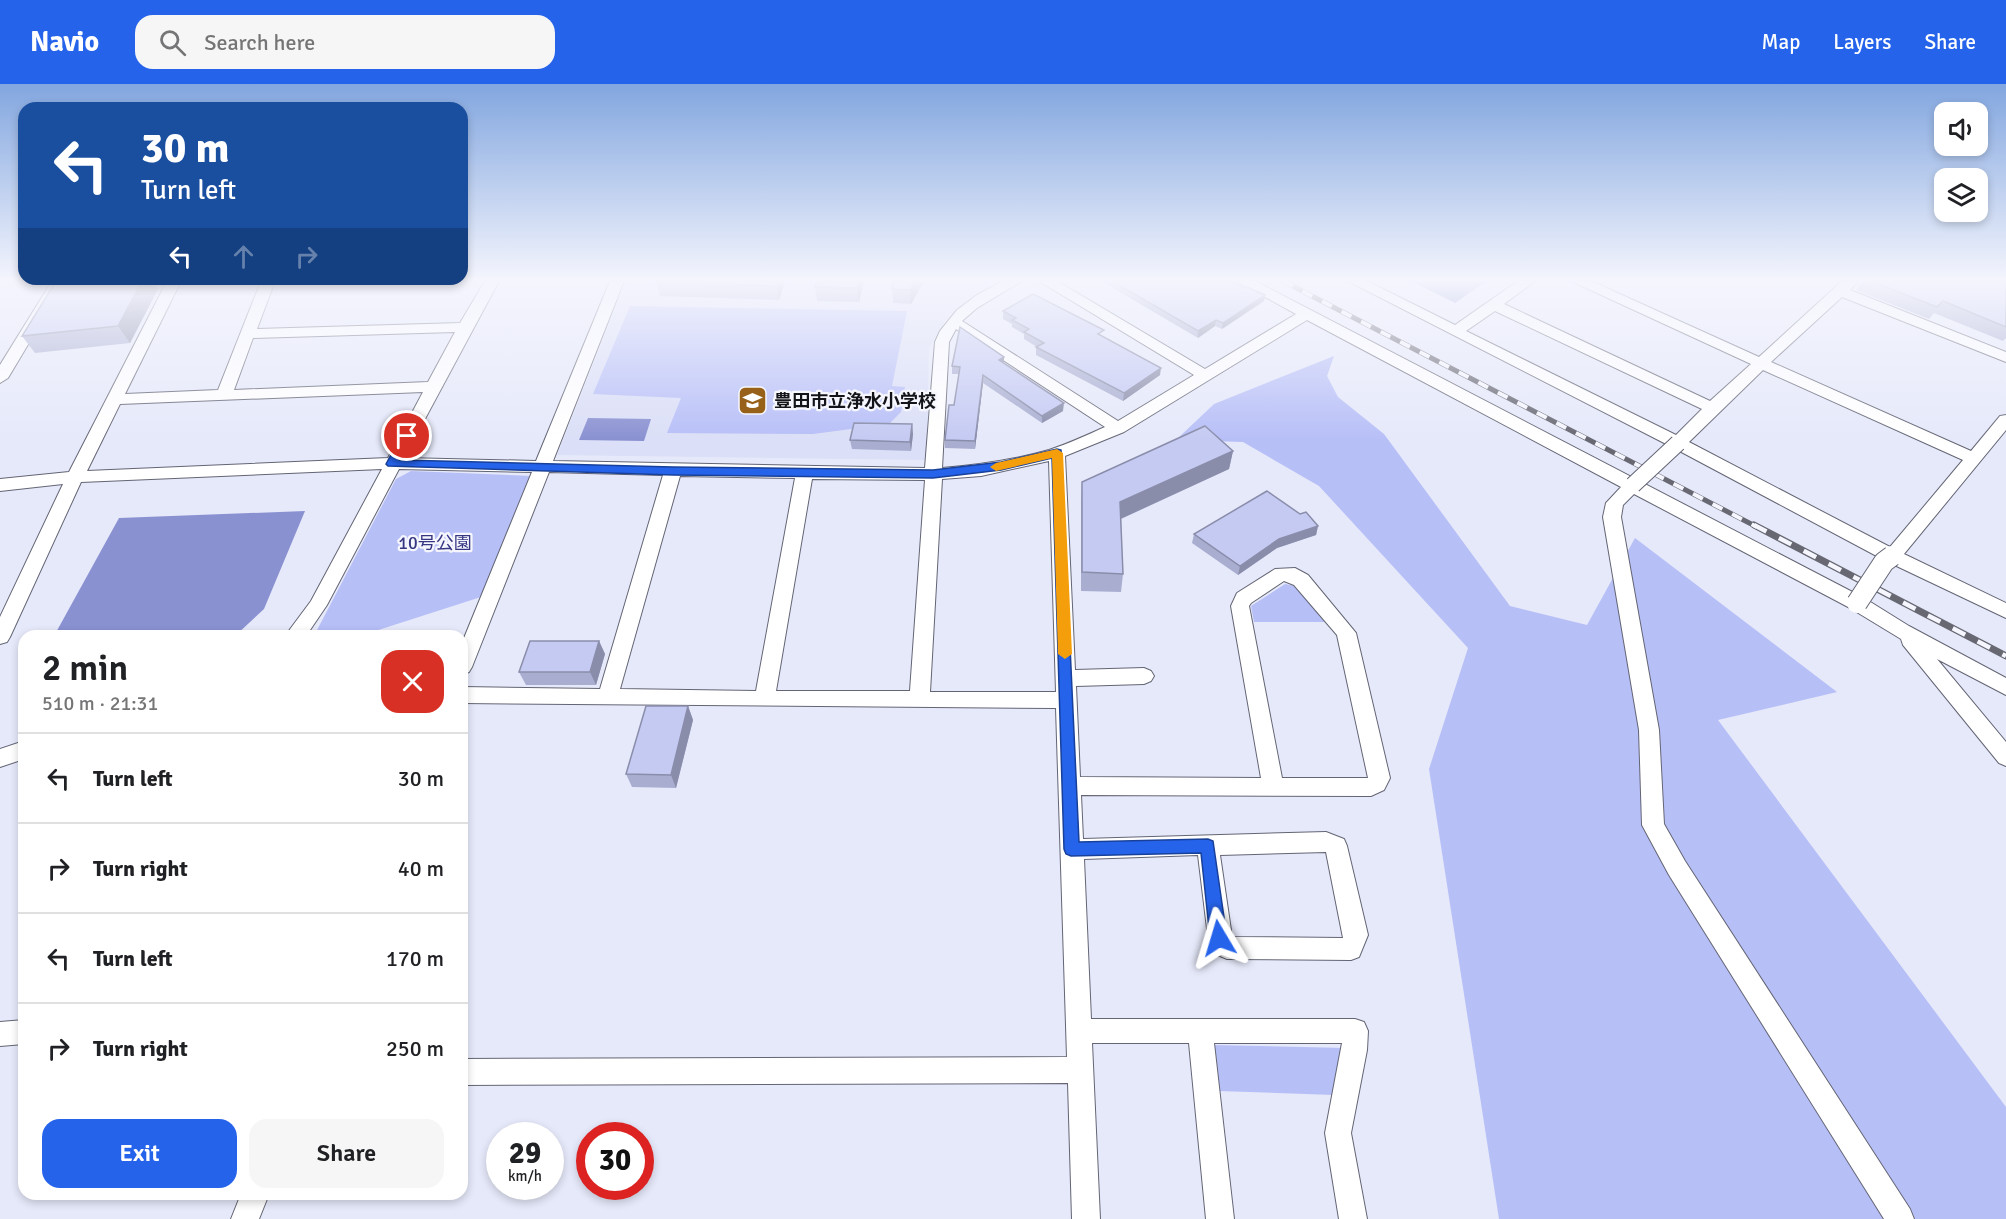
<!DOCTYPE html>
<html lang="en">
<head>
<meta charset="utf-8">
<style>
	:root { --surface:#fff; --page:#f6f6f6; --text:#202124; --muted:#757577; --line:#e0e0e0; --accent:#2563eb }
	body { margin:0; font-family:Signika,"Noto Sans JP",sans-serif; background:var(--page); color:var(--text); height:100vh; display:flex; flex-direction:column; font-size:22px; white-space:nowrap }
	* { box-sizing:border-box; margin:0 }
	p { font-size:20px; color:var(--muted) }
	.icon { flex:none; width:33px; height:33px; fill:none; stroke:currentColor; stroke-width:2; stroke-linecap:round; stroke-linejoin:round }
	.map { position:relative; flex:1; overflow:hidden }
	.drawer { position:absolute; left:18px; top:546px; width:450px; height:570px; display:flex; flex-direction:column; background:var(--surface); border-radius:18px; box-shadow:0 3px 9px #0003 }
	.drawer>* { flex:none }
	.banner { position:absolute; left:18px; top:18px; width:450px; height:183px; border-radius:18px; box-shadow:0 3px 9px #0003; background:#1a4fa0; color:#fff; overflow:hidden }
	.buttons { position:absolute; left:1934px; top:18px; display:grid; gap:12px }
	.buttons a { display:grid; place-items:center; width:54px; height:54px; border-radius:12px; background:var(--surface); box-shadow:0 3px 9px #0003; font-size:30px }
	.speed { position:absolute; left:486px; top:1038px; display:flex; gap:12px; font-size:30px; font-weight:700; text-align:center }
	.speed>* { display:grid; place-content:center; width:78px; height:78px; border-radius:50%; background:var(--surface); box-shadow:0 3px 9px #0003; line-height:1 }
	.speed small { font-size:15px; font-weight:400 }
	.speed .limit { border:9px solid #d22; background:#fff; color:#111 }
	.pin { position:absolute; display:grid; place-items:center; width:51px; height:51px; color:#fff; margin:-26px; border:3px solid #fff; border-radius:50%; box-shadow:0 2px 6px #0007 }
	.me { position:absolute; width:66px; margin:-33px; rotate:353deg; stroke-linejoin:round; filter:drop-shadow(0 0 4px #0008) }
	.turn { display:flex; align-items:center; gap:21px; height:126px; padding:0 24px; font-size:27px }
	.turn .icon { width:78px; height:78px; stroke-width:2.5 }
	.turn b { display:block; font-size:42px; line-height:51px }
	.lanes { display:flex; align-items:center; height:57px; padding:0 24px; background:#0003; justify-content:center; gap:30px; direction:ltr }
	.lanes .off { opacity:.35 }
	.round { display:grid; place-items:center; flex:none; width:63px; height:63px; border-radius:18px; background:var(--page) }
	.summary { display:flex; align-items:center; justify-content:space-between; height:102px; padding:0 24px }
	h1 { font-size:36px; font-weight:600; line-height:45px }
	.cta { display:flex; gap:12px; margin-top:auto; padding:12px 24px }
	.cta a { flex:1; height:69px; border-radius:18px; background:var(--accent); color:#fff; font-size:24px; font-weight:600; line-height:69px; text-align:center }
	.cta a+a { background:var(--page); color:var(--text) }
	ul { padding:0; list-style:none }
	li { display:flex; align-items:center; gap:18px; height:90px; padding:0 24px; border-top:2px solid var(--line) }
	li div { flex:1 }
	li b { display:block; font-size:22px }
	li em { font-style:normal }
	header { display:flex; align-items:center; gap:36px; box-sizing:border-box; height:84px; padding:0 30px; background:var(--accent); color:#fff }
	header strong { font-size:28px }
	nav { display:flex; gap:33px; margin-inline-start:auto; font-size:21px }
	.search { width:420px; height:54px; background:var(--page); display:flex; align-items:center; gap:15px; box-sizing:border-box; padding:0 21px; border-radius:18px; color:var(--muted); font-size:22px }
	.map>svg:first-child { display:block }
	.built { fill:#dbdff7 }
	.green { fill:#b7bff7 }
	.water { fill:#8a91d1 }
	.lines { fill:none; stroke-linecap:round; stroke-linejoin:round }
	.minor-casing { stroke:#636574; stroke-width:2 }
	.minor { fill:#fff; fill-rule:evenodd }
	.rail-far1-casing { stroke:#676872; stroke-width:5 }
	.rail-casing { stroke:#676872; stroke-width:7 }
	.rail-far1 { stroke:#f6f7fe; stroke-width:4; stroke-dasharray:11; stroke-linecap:butt }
	.rail { stroke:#f6f7fe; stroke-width:4.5; stroke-dasharray:14; stroke-linecap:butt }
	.minor-bridge-far1-casing { stroke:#636574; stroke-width:18; stroke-linecap:butt }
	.minor-bridge-casing { stroke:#636574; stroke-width:22; stroke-linecap:butt }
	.minor-bridge-far1 { stroke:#fff; stroke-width:16 }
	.minor-bridge { stroke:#fff; stroke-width:20 }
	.wall { fill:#a9aed1 }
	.shaded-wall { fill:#8a8daa }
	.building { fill:#c5caf3; stroke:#8a8daa; stroke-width:1.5 }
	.route { fill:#2563eb; stroke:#184099; stroke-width:1.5 }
	.slow { fill:#f59e0b }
	.labels { text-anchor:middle; stroke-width:4.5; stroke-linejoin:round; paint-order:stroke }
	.poi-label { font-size:18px; font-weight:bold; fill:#131419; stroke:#f6f7fe; text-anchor:start }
	.park-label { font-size:18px; fill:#363682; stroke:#f6f7fe }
</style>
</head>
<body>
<header>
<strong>Navio</strong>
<div class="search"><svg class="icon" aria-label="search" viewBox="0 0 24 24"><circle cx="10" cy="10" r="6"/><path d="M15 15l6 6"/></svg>Search here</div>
<nav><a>Map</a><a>Layers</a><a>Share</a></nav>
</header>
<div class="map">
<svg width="2006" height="1135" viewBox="0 0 2006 1135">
	<rect width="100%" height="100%" fill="#e6e9fa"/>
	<!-- built -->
	<path class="built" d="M626 197H1007L970 217 945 237 929 264 927 376 557 371Z"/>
	<!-- green -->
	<path class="green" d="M630 222 907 227 892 302 905 303 901 328 889 340 813 350 667 349 681 314 593 310Z
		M1334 272 1327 292 1338 313 1384 350 1510 522 1587 541 1635 454 1837 608 1718 636 2006 1023V1135H1499L1429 685 1468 564 1319 402 1243 358 1176 356 1214 320Z
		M411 387 532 392 484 512 366 550 316 548 396 395Z
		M1285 500 1301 503 1331 538H1254L1251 522Z
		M1213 961 1346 964 1334 1011 1218 1007Z"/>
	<!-- water -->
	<path class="water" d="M1411 197H1487L1455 219Z
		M588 334 651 335 644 357 579 356Z
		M305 427 264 525 235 552H54L119 434Z"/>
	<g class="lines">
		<defs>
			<path id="minor" d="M52 197H66L8 294 0 299V281Z
				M167 197H181L125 310 218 306 261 197H275L257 245 460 239 485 197H499L404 374 536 377 610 197H624L553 377 925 384 935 258 940 247 957 226 977 211 1003 197H1022L977 224 962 237 1118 337 1194 291 1039 197H1057L1205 285 1296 230 1236 197H1255L1864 514 1909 542 2006 594V611L1937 575 2006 658V682L1999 679 1903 561 1901 555 1850 524 1634 410 1623 421 1621 433 1659 646 1664 740 1685 777 1910 1125 1914 1135H1884L1669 791 1642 741 1639 646 1603 433 1606 419 1621 403 1307 236 1124 348 1065 372 1075 586 1144 584 1151 587 1154 592 1151 597 1144 600 1076 602 1080 693 1261 694 1231 522 1237 509 1275 485 1295 484 1308 491 1356 549 1390 694 1384 706 1371 712 1081 711 1083 755 1326 748 1344 755 1347 762 1368 851 1359 873 1351 876 1227 875 1213 869 1209 861 1198 771 1084 775 1091 935H1355L1364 938 1368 947 1367 966 1351 1049 1367 1135H1339L1325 1049 1342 959H1214L1234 1135H1206L1189 959H1092L1100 1135H1072L1068 999 462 1001V975L1067 973 1056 624 462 619V603L600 605 663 391 549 388 472 583 469 588 462 591V559L532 388 399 385 327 521 306 552H285L311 517 382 385 81 398 10 553 7 558 0 560V533L63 400 0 407V395L69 388ZM956 245 1105 343C1087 351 1068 360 1049 366 1014 376 978 381 942 384L949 258ZM455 248 428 298 234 306 253 254ZM423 308 388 374 87 387 120 320ZM1049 377 1056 608H930L942 395 981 392ZM680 392 795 394 756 607 620 605ZM812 395 925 396 910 607H776ZM1284 497 1294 501 1337 551 1368 694H1282L1249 522 1251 519ZM1326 768 1343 854 1232 853 1220 771Z
				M1348 197H1367L1455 241 1518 197H1535L1504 220 1710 317 1751 280 1571 197H1591L1759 273 1842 197H1858L1850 206 2006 268V278L1842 213 1771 278 1971 367 2000 332 2006 331V346L1904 470 2006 519V534L1886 477 1672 363ZM1495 227 1702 325 1676 351 1466 247ZM1763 286 1963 376 1890 463 1689 358Z
				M24 657V675L0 683V665Z
				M24 936V960L0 962V938Z
				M241 1110H269L259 1135H231Z"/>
		</defs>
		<!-- minor casing -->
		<use href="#minor" class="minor-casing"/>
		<!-- minor -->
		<use href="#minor" class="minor"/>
		<defs>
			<path id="rail-far1" d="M1283 197 1757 443"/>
			<path id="rail" d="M1754 441 2006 572"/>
		</defs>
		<!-- rail-far1 casing -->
		<use href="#rail-far1" class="rail-far1-casing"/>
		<!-- rail casing -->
		<use href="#rail" class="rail-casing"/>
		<!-- rail-far1 -->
		<use href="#rail-far1" class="rail-far1"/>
		<!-- rail -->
		<use href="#rail" class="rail"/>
		<defs>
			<path id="minor-bridge-far1" d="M1633 401 1678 359"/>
			<path id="minor-bridge" d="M1857 519 1884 478 1892 472"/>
		</defs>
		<!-- minor-bridge-far1 casing -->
		<use href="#minor-bridge-far1" class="minor-bridge-far1-casing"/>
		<!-- minor-bridge casing -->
		<use href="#minor-bridge" class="minor-bridge-casing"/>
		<!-- minor-bridge-far1 -->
		<use href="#minor-bridge-far1" class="minor-bridge-far1"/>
		<!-- minor-bridge -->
		<use href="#minor-bridge" class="minor-bridge"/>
	</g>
	<!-- wall -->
	<path class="wall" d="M56 197H153L158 205 130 259 35 269 22 252Z
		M785 197 779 216 660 212 656 198Z
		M817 197H864L859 218 817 217 815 203Z
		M893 197H924L911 220 893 219 892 205Z
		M1101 197H1178L1181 199 1244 204 1265 211 1264 217 1222 245 1215 242 1198 254Z
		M1862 197H2006V254L2003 257 1934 229 1929 235 1856 206Z
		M1003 227 1103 253 1160 291 1123 317 1036 271V263H1037L1024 255V250L1012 243V240L1003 235Z
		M1004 279 1063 327 1042 339 983 299 975 365 945 364V356L954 321 959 290H952V282Z
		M912 340 913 350 911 367 852 365 850 356Z
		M1233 367 1229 385 1121 435 1123 490 1121 508 1081 507V417L1082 398Z
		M1300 430 1318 442 1316 451 1277 464 1238 491 1192 459 1194 450Z
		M599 557 605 570 596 601H526L519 588Z
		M688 622 693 636 676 704 632 703 626 690Z"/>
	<!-- shaded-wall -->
	<path class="shaded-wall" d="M142 197H153L158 205 130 259 118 242Z
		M778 197H785L779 216 777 202Z
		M859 197H864L859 218 857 204Z
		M915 197H924L911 220 910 206Z
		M1265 211 1264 217 1222 245 1223 239Z
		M1216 236 1215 242 1198 254V247Z
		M1004 273V281L999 276Z
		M1161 284 1160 291 1123 317 1124 309Z
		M983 291V299L975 365V357Z
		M1064 319 1063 327 1042 339V332Z
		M912 340 913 350 911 367 910 358Z
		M1233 367 1229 385 1118 436 1120 418Z
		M1318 442 1316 451 1277 464 1238 491 1240 482 1279 455Z
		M599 557 605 570 596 601 590 588Z
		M688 622 693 636 676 704 671 691Z"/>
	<!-- building -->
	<path class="building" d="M56 197H142L118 242 22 252Z
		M656 197H778L777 202 656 198Z
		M817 197H859L857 204 815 203Z
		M893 197H915L910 206 892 205Z
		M1112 197H1178L1181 199 1184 197H1229L1244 204 1247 203 1265 211 1223 239 1216 236 1198 247Z
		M1871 197H2006V243L1943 217 1937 223Z
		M1033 210 1104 246 1098 250 1161 284 1124 309 1036 263 1044 259 1024 248 1029 245 1012 236 1016 234 1003 227Z
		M960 243 1004 273 999 276 1064 319 1042 332 983 291 975 357 945 356 949 321H954L960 283 952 282Z
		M854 339 912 340 910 358 850 356Z
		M1205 342 1233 367 1120 418 1123 490 1082 488V398Z
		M1267 407 1300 430 1306 428 1318 442 1279 455 1240 482 1194 450Z
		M530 557H599L590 588H519Z
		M646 622H688L671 691 626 690Z"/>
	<!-- sky -->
	<linearGradient id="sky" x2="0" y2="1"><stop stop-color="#82a6df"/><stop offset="0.55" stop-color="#f4f5fd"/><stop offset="1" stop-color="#f4f5fd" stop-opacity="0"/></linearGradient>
	<rect width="2006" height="356" fill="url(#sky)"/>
	<!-- route -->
	<path class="route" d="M407 348 413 352 400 376 673 383 933 386 1001 378 1057 365 1061 366 1079 758 1208 755 1213 757 1227 854 1224 859 1219 861 1213 859 1210 854 1201 769 1071 772 1066 770 1064 765 1052 374 1001 386 933 394 673 391 388 382 386 380 403 349Z"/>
	<!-- slow -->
	<path class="slow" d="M1057 365 1063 369 1072 570 1065 575 1058 570 1052 374 996 387 990 383 996 379Z"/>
	<!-- icons -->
	<defs>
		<symbol id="school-square" viewBox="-11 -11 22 22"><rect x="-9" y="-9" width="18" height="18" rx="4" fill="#976119" stroke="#f6f7fe"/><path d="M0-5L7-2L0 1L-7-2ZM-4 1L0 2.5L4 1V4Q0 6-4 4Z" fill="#fff"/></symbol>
	</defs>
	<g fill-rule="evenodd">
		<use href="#school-square" x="736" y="300" width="33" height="33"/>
	</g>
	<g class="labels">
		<!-- poi labels -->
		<g class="poi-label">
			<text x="774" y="323">豊田市立浄水小学校</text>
		</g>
		<!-- park labels -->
		<g class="park-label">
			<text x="435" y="465">10号公園</text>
		</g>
	</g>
</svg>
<div class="buttons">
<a><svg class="icon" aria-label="sound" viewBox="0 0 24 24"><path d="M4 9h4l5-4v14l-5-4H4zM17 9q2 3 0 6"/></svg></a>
<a><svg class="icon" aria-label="layers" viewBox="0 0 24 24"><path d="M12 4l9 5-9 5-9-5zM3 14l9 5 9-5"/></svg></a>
</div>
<div class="speed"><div>29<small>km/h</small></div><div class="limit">30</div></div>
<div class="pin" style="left:407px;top:352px;background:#d93025"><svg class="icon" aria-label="arrive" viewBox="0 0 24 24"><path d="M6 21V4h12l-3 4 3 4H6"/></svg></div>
<svg class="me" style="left:1219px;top:854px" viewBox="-20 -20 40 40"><path d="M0-17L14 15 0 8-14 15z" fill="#2563eb" stroke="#fff" stroke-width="4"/></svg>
<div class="banner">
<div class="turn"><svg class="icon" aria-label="left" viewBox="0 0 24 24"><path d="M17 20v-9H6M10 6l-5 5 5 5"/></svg><div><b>30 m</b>Turn left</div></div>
<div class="lanes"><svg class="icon" aria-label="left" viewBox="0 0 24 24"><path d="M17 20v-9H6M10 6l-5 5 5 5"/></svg><svg class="icon off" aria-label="ahead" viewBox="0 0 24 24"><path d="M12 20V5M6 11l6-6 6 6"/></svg><svg class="icon off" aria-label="right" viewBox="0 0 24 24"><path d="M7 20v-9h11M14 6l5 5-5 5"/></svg></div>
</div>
<section class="drawer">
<div class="summary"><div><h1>2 min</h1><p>510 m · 21:31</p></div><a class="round" style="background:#d93025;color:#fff"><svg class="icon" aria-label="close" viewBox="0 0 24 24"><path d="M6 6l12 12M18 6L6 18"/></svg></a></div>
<ul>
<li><svg class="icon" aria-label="left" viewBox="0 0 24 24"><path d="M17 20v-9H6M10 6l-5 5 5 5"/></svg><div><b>Turn left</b></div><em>30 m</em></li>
<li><svg class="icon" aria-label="right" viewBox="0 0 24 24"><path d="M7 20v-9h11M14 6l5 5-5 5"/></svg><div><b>Turn right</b></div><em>40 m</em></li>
<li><svg class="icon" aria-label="left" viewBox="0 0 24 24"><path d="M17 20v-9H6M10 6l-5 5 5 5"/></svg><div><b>Turn left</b></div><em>170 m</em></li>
<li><svg class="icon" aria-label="right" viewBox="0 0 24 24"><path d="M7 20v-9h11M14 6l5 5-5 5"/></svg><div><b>Turn right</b></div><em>250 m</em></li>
</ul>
<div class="cta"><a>Exit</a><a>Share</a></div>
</section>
</div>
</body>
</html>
